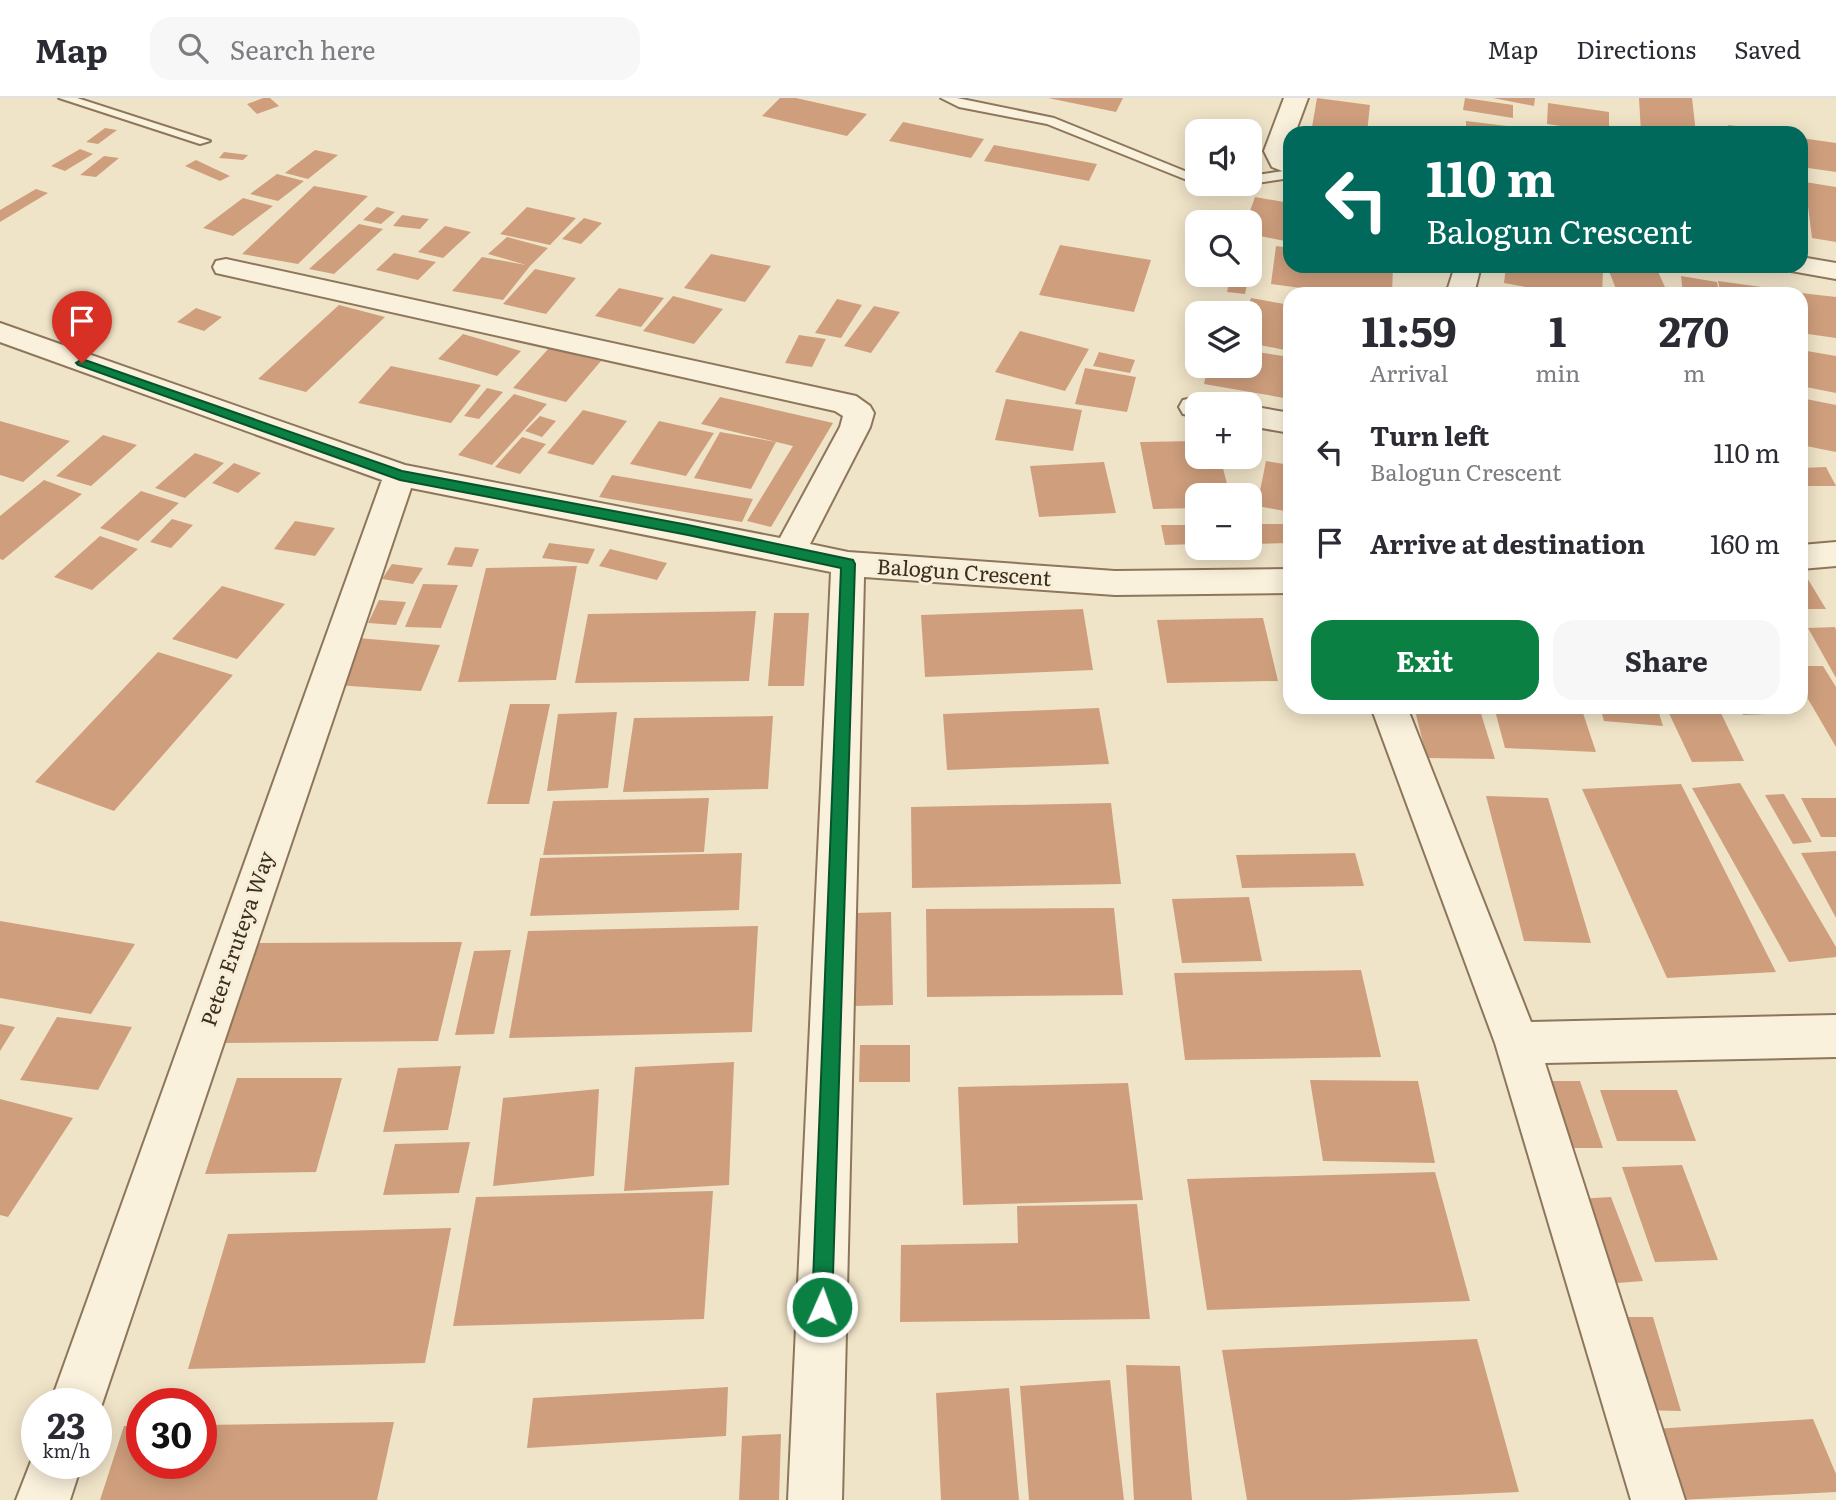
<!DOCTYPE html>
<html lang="en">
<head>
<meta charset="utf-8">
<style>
	:root { --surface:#fff; --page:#f7f7f7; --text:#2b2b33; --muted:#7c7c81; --line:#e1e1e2; --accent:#0b8043 }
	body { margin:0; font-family:Literata,serif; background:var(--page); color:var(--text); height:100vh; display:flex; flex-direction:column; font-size:26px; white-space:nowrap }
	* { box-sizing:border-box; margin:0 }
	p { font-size:23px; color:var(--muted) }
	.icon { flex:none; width:38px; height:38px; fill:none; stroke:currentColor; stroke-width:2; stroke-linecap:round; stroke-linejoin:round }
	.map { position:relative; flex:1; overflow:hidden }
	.sheet { position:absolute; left:1283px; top:189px; width:525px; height:427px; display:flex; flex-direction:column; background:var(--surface); border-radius:21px; box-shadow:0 4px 18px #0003 }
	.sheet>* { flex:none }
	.banner { position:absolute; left:1283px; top:28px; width:525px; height:147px; border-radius:21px; box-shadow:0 4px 18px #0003; background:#00695c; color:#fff; overflow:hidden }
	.fabs { position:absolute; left:1185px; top:21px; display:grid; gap:14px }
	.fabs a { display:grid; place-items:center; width:77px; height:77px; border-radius:14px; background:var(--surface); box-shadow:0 4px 18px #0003; font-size:35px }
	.speed { position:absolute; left:21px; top:1290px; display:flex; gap:14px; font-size:35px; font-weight:700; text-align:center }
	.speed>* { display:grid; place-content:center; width:91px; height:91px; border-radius:50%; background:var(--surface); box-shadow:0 4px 18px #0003; line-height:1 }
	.speed small { font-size:18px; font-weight:400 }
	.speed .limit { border:10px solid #d22; background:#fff; color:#111 }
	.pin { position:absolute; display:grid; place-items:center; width:60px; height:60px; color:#fff; margin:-72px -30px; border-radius:50% 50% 50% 0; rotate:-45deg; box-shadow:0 0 7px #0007 }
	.pin .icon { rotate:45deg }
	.me { position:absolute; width:77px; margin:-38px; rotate:2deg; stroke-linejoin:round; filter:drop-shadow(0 0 5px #0008) }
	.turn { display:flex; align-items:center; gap:24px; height:147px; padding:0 28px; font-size:32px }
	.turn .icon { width:91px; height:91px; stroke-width:2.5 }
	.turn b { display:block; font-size:49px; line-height:60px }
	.eta { display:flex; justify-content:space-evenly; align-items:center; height:119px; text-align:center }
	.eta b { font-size:42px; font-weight:700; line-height:49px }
	.cta { display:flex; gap:14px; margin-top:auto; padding:14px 28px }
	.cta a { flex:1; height:80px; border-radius:21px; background:var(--accent); color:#fff; font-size:28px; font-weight:700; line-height:80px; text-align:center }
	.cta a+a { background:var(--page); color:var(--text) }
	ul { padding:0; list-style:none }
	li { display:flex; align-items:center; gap:21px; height:91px; padding:0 28px }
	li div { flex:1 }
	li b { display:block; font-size:26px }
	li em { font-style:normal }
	header { display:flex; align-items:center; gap:42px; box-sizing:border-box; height:98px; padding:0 35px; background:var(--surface); border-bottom:2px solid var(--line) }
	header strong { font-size:33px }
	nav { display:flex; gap:38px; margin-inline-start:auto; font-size:24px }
	.search { width:490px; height:63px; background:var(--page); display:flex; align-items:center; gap:18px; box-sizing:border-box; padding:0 24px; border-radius:21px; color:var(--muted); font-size:26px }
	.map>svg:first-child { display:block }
	.building { fill:#cf9f7d }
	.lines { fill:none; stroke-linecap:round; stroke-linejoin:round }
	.service-casing { stroke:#8d765c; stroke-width:4 }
	.minor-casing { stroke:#8d765c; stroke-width:4 }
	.service { fill:#faf1dc; fill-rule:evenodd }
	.minor { fill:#faf1dc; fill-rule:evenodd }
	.route { fill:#0b8043; stroke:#07532c; stroke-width:2 }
	.labels { text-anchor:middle; stroke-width:6; stroke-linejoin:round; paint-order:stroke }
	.street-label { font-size:21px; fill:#3d2e20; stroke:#f7eed8 }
</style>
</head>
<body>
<header>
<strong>Map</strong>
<div class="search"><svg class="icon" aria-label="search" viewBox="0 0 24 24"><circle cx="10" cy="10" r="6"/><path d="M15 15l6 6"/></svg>Search here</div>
<nav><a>Map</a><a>Directions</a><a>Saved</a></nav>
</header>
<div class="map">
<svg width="1836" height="1402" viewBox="0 0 1836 1402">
	<rect width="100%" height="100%" fill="#f0e4c8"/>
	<!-- building -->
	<path class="building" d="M263 0H270L279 8 257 16 247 6Z
		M780 0H796L867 16 847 38 762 18Z
		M1048 0H1123L1116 14Z
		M1317 0 1370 7 1367 35H1311Z
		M1465 0 1513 7V20L1463 12Z
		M1493 0H1535L1534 8Z
		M1639 0H1692L1696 35H1641Z
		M1548 5 1609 14V35L1547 26Z
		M1466 23 1515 29 1516 35H1466Z
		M903 24 984 41 971 60 889 43Z
		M1728 27 1779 33V35H1729Z
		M1548 28 1582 33V35H1548Z
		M105 30 117 32 98 46 86 44Z
		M1801 40 1836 45V74L1801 69Z
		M994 47 1097 66 1089 83 984 63Z
		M80 51 93 56 65 73 51 68Z
		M315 52 338 57 308 81 285 75Z
		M224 54 248 57 243 62 219 60Z
		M104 58 119 60 96 79 80 77Z
		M196 62 230 78 220 83 185 68Z
		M277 76 304 83 278 103 250 96Z
		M1805 84 1836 89V144L1812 140Z
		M314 88 368 98 298 166 242 156Z
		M36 91 48 95 0 124V112Z
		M1255 99 1290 105V144L1250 136V124H1246Z
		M243 100 273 108 233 138 203 130Z
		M377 109 395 114 381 126 363 122Z
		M527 109 576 120 550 147 500 136Z
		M402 117 429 121 420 131 393 128Z
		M584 120 602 125 581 146 562 141Z
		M359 126 383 131 334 176 309 171Z
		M445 128 471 134 443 160 418 154Z
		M507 139 548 150 530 168 503 202 452 193 482 159 526 167 488 156Z
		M1060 147 1151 162 1134 214 1039 197Z
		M1276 148 1290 150V168H1393L1392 196H1346L1271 186Z
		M394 155 436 164 418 182 376 172Z
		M711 156 771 168 745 204 684 190Z
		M1506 168H1574L1603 173 1602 196H1564L1504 185Z
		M1607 168 1656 169 1668 196H1618Z
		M535 171 576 180 546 216 503 206Z
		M1231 177H1249L1245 196 1227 194Z
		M1681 178 1717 184 1719 196H1683Z
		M1718 183 1799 194V196H1721Z
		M619 190 664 200 641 229 595 218Z
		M1801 195 1836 199V240L1801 235Z
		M673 198 723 211 694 246 643 233Z
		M1251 200 1290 207V253L1250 245V215H1246Z
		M837 201 862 207 841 240 815 235Z
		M339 207 385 219 306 294 258 281Z
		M874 208 900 214 871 255 844 248Z
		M196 210 222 219 204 233 177 224Z
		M1020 233 1089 251 1065 293 995 274Z
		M463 236 521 253 497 278 438 261Z
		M799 237 826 241 812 269 785 265Z
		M549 250 601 263 566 304 513 290Z
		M1801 252 1836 258V295L1801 288Z
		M1250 253 1290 259V301L1204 286 1208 268H1250Z
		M1099 254 1135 262 1130 275 1093 268Z
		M391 268 481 287 451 325 358 305Z
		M1085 270 1136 279 1127 314 1075 306Z
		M487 290 503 294 479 321 464 318Z
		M514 296 547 306 492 367 458 357Z
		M720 299 833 325 771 429 747 423 793 348 701 326Z
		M1801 300 1836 307V354L1801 347Z
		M1006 301 1082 312 1073 353 995 342Z
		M583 312 627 323 593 367 547 355Z
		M540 318 556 323 542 339 525 333Z
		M0 323 70 343 23 384 0 377Z
		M659 323 714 335 686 378 630 366Z
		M720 334 776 344 751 391 694 380Z
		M103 337 137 347 91 388 56 378Z
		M522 339 546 346 520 376 495 369Z
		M1197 343V359H1220L1230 397H1197V410L1153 411 1140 344Z
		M195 355 224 365 185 400 155 390Z
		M1266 363 1290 367V414L1257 408Z
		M1104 364 1116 415 1039 419 1030 368Z
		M234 365 261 375 238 395 212 385Z
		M1826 369 1836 388H1801V370Z
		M612 377 753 401 742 424 599 399Z
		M44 382 82 396 3 462 0 461V418Z
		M141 393 179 405 138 443 100 430Z
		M172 421 193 427 171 450 150 444Z
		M295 423 335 430 315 458 274 451Z
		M1250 426H1290V445L1250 446Z
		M1161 427H1197V446L1165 447Z
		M100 438 138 451 92 492 54 479Z
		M549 445 595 451 588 466 542 460Z
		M455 449 479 451 472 469 447 467Z
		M610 451 667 465 657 482 599 468Z
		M392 466 423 470 413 486 382 481Z
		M577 468 556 582 458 584 486 470Z
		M1801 478H1806L1826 511H1801Z
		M423 486 458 487 441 530 405 529Z
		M222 488 285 506 237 561 172 541Z
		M379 502 406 504 396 527 368 525Z
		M1083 511 1093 572 925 579 921 517Z
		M756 513 749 583 575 585 588 516Z
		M774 515H809L804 588H768Z
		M1263 520 1278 583 1167 585 1157 522Z
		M1835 529 1836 532V580L1808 530Z
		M358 540 440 547 421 593 336 587Z
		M158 554 233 577 114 713 35 684Z
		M1801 568H1823L1836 589V649L1801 589Z
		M510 606H550L529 706H487Z
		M1414 609H1479L1495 661 1427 660Z
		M1494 609H1581L1596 654 1505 650Z
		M1600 609H1657L1663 628 1604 623Z
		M1666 609H1718L1744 663 1692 664Z
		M1739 609H1793L1796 615 1743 617Z
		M1099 610 1109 666 947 672 943 616Z
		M617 614 608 690 547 693 558 616Z
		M773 618 768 691 623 694 634 620Z
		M1740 685 1836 849V859L1789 864 1692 690Z
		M1681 686 1776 874 1667 880 1582 691Z
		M1784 696 1812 744 1793 746 1765 697Z
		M1486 698 1548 700 1591 845 1524 843Z
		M709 700 704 754 543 757 553 703Z
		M1801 700H1836V739H1821Z
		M1111 705 1121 786 912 790 911 709Z
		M1836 753V820L1801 755Z
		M742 755 739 812 530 818 540 760Z
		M1355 755 1364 788 1242 790 1236 757Z
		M1249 799 1262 863 1182 865 1172 801Z
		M1114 810 1123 897 927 899 926 811Z
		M891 814 893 907 854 908 855 815Z
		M0 823 135 846 91 916 0 900Z
		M758 828 752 934 509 940 528 833Z
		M462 844 438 943 223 945 257 845Z
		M511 852 494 936 455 937 474 853Z
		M1361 872 1381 959 1185 962 1174 875Z
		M57 919 132 929 98 992 20 982Z
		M0 926 15 929 0 953Z
		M860 947H910V984H859Z
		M734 964 729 1087 624 1093 635 969Z
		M461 968 448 1032 383 1034 398 970Z
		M237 980H342L316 1074 205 1076Z
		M1310 982 1418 983 1435 1065 1323 1063Z
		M1542 983H1580L1603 1050H1564Z
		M1128 985 1143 1102 963 1107 958 989Z
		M599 991 594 1078 493 1088 503 1000Z
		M1600 992H1677L1696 1043H1617Z
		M0 1001 73 1020 8 1119 0 1117Z
		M470 1044 459 1095 383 1097 395 1046Z
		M1682 1067 1718 1162 1655 1164 1622 1069Z
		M1435 1074 1470 1203 1207 1212 1187 1081Z
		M713 1093 704 1221 453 1228 476 1099Z
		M1611 1099 1643 1183 1605 1186 1575 1101Z
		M1137 1106 1150 1221 900 1224 901 1147 1018 1145 1017 1108Z
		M451 1130 425 1265 188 1271 228 1136Z
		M1611 1219H1653L1681 1313 1636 1312Z
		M1477 1241 1519 1394 1348 1402H1247L1222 1252Z
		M1126 1267 1180 1268 1192 1402H1134Z
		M1110 1282 1124 1402H1029L1020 1288Z
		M728 1289 726 1338 527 1350 533 1300Z
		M1009 1290 1019 1402H941L936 1295Z
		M1813 1321 1836 1376V1394L1680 1402 1654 1331Z
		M394 1324 377 1402H100L124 1328H142V1365H201V1327Z
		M781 1336 779 1402H739L742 1338Z"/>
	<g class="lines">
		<defs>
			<path id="service" d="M59 0H77L210 43 200 46Z
				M941 0H957L1054 20 1197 78V86L1047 26 959 9Z
				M1290 72V80L1250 86V78Z"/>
			<path id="minor" d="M1284 0H1308L1295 35H1290V76L1272 69 1264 53Z
				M1801 159 1836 165V181L1791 173 1788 168H1801Z
				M226 161 856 298 870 308 874 315 870 329 810 446 848 454 1115 473 1290 471V495L1115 497 864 479 842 1402H788L831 474 411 390 102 1306 96 1319V1306H50L382 382 0 244V225L405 367 780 440 840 329 843 318 835 313 216 175 213 169 216 163Z
				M1455 168H1481L1474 196H1446Z
				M1197 299 1208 302 1210 306H1197V319L1183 316 1179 309 1183 302Z
				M1250 308 1290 315V335L1250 328Z
				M1836 444V468L1801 471V447Z
				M1371 609H1407L1531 924 1836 917V959L1545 965 1685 1402H1631L1495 945Z
				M37 1348V1365H82L70 1402H16Z"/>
		</defs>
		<!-- service casing -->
		<use href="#service" class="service-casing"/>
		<!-- minor casing -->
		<use href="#minor" class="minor-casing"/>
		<!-- service -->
		<use href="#service" class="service"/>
		<!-- minor -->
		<use href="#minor" class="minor"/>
	</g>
	<!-- route -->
	<path class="route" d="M82 261 402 373 688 427 853 462 855 466 832 1209 829 1216 822 1219 815 1216 812 1209 841 470 688 437 400 382 78 267 76 265Z"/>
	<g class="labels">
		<!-- street labels -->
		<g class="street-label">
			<text transform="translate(964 475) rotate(4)" y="7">Balogun Crescent</text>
			<text transform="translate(238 841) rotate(-71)" y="7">Peter Eruteya Way</text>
		</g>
	</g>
</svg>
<div class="fabs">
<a><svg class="icon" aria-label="sound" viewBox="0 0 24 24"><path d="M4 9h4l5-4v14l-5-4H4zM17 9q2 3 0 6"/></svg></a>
<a><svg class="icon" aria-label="search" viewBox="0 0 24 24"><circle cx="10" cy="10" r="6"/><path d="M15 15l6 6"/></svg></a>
<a><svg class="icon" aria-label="layers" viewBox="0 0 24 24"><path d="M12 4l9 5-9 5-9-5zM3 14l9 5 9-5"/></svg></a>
<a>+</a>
<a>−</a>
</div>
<div class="speed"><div>23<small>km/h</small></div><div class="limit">30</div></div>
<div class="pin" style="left:82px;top:265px;background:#d93025"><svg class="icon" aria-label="arrive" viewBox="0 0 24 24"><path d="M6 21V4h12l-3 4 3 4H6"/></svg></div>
<svg class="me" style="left:822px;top:1209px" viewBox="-20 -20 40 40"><circle r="17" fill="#0b8043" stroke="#fff" stroke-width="3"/><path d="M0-11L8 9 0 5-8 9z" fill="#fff"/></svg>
<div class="banner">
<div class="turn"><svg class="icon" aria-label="left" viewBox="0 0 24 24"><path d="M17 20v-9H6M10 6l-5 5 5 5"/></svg><div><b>110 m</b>Balogun Crescent</div></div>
</div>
<section class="sheet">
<div class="eta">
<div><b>11:59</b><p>Arrival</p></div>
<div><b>1</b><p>min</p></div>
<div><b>270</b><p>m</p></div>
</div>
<ul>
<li><svg class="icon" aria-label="left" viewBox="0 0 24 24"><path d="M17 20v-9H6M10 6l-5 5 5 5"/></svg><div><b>Turn left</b><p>Balogun Crescent</p></div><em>110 m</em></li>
<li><svg class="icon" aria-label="arrive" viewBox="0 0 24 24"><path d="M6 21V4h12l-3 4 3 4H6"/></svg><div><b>Arrive at destination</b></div><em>160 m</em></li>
</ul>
<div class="cta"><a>Exit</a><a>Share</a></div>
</section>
</div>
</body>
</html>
